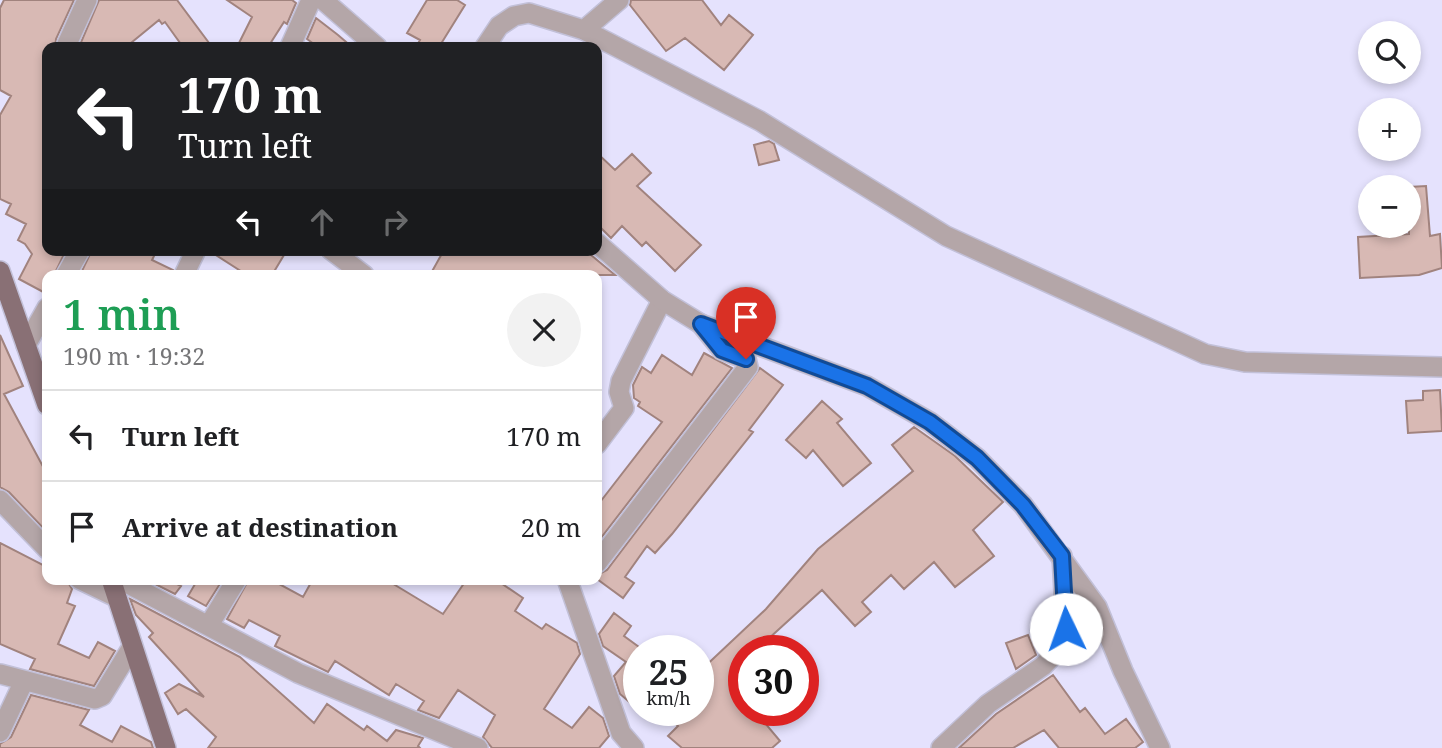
<!DOCTYPE html>
<html lang="en">
<head>
<meta charset="utf-8">
<style>
	:root { --surface:#fff; --page:#f2f2f2; --text:#202124; --muted:#757577; --line:#e0e0e0 }
	body { margin:0; font-family:"Noto Serif",serif; background:var(--page); color:var(--text); height:100vh; display:flex; flex-direction:column; font-size:26px; white-space:nowrap }
	* { box-sizing:border-box; margin:0 }
	p { font-size:23px; color:var(--muted) }
	.icon { flex:none; width:38px; height:38px; fill:none; stroke:currentColor; stroke-width:2; stroke-linecap:round; stroke-linejoin:round }
	.map { position:relative; flex:1; overflow:hidden }
	.sheet { position:absolute; left:42px; top:270px; width:560px; height:315px; display:flex; flex-direction:column; background:var(--surface); border-radius:14px; box-shadow:0 4px 10px #0003 }
	.sheet>* { flex:none }
	.guide { position:absolute; left:42px; top:42px; width:560px; height:214px; border-radius:14px; box-shadow:0 4px 10px #0003; background:#202124; color:#fff; overflow:hidden }
	.tools { position:absolute; left:1358px; top:21px; display:grid; gap:14px }
	.tools a { display:grid; place-items:center; width:63px; height:63px; border-radius:50%; background:var(--surface); box-shadow:0 4px 10px #0003; font-size:35px }
	.speed { position:absolute; left:623px; top:635px; display:flex; gap:14px; font-size:35px; font-weight:700; text-align:center }
	.speed>* { display:grid; place-content:center; width:91px; height:91px; border-radius:50%; background:var(--surface); box-shadow:0 4px 10px #0003; line-height:1 }
	.speed small { font-size:18px; font-weight:400 }
	.speed .limit { border:10px solid #d22; background:#fff; color:#111 }
	.pin { position:absolute; display:grid; place-items:center; width:60px; height:60px; color:#fff; margin:-72px -30px; border-radius:50% 50% 50% 0; rotate:-45deg; box-shadow:0 0 7px #0007 }
	.pin .icon { rotate:45deg }
	.me { position:absolute; width:77px; margin:-38px; rotate:357deg; stroke-linejoin:round; filter:drop-shadow(0 0 5px #0008) }
	.turn { display:flex; align-items:center; gap:24px; height:147px; padding:0 21px; font-size:32px }
	.turn .icon { width:91px; height:91px; stroke-width:2.5 }
	.turn b { display:block; font-size:49px; line-height:60px }
	.lanes { display:flex; align-items:center; height:66px; padding:0 21px; background:#0003; justify-content:center; gap:35px; direction:ltr }
	.lanes .off { opacity:.35 }
	.round { display:grid; place-items:center; flex:none; width:74px; height:74px; border-radius:37px; background:var(--page) }
	.head { display:flex; align-items:center; justify-content:space-between; height:119px; padding:0 21px }
	h1 { font-size:42px; font-weight:600; line-height:52px; color:#1e9e55 }
	ul { padding:0; list-style:none }
	li { display:flex; align-items:center; gap:21px; height:91px; padding:0 21px; border-top:2px solid var(--line) }
	li div { flex:1 }
	li b { display:block; font-size:26px }
	li em { font-style:normal }
	.map>svg:first-child { display:block }
	.building { fill:#d8b9b4; stroke:#a1837e; stroke-width:2 }
	.lines { fill:none; stroke-linecap:round; stroke-linejoin:round }
	.minor-casing { stroke:#c2c0d8; stroke-width:22 }
	.tertiary-casing { stroke:#c2c0d8; stroke-width:22 }
	.primary-casing { stroke:#c2c0d8; stroke-width:22 }
	.minor { stroke:#b4a6a8; stroke-width:19 }
	.tertiary { stroke:#b4a6a8; stroke-width:19 }
	.primary { stroke:#897075; stroke-width:19 }
	.route-casing { stroke:#114b97; stroke-width:18 }
	.route { stroke:#1a73e8; stroke-width:12 }
</style>
</head>
<body>
<div class="map">
<svg width="1442" height="748" viewBox="0 0 1442 748">
	<rect width="100%" height="100%" fill="#e5e2fd"/>
	<!-- building -->
	<path class="building" d="M4 0H74L56 39 55 47H47V250H66L54 275H47V294L19 279 32 254 25 244 18 240 26 224 6 214 11 204 0 199V115L11 96 0 90V8Z
		M99 0H177L212 47H183L165 22 162 24 159 20 126 47H79Z
		M227 0H292L296 3 287 24 284 22 268 47H237L252 17Z
		M427 0H457L465 5 439 47H416L420 40 407 33Z
		M631 0H702L721 25 729 15 753 35 724 70 685 38 666 51 630 5Z
		M316 18 338 35 352 47H318L307 39Z
		M769 141 774 144 779 160 759 165 754 145Z
		M597 153 615 170 632 154 651 173 637 186 701 245 675 271 646 242 642 246 622 226 611 238 597 224Z
		M1426 186 1430 236 1440 234 1442 268 1419 275 1360 278 1358 237 1409 234V187Z
		M92 250H157L152 260 173 270 172 275H80Z
		M208 250H287L272 275H247Z
		M444 250H585L615 275H430Z
		M0 335 23 386 4 394 47 474V532L9 492 0 487Z
		M704 353 732 368 597 543V506L662 422 638 406 640 402 634 398 633 385 642 367 651 373 662 355 692 375Z
		M760 368 783 385 749 430 753 432 672 534 655 553 647 546 625 577 634 583 623 598 597 579V575L607 570Z
		M1440 390 1442 431 1408 433 1406 401 1423 400V391Z
		M822 401 842 419 837 423 871 463 843 486 813 450 806 458 786 440Z
		M914 427 955 456 1003 502 973 530 994 556 955 587 934 562 904 589 891 575 862 602 871 612 855 626 822 590 755 651H744V710H754L780 741 772 748H682L668 736 678 726 663 710H698V673L766 609 818 549 913 471 892 445Z
		M0 543 47 567V579H66L72 589 67 603 75 606 58 644 89 658 98 642 115 651 94 686 30 669 35 659 0 644Z
		M167 579 181 586 175 594 147 580Z
		M198 579H223L206 606 188 596Z
		M249 579H270L303 597 313 579H385L443 614 467 579H495L523 598 515 611 542 629 546 624 577 643 580 654 544 709 572 728 589 707 603 718 609 736 599 748H492L483 737 495 715 458 690 439 718 418 710 424 701 396 684 389 695 335 661 328 672 275 646 280 636 249 620 244 628 227 619Z
		M130 599 240 657 314 723 327 704 364 730 367 726 387 741 396 730 423 738 418 746 420 748H208L216 737 186 709 178 714 165 693 179 684 204 697 149 637 153 633 136 615Z
		M614 613 631 626 624 636 639 647V710L620 694 614 676 626 662 603 646 599 634Z
		M1028 635 1036 655 1016 669 1006 643Z
		M1053 675 1080 712 1085 708 1105 734 1126 719 1143 742 1135 748H1059L1044 730 1013 748H959L996 714Z
		M31 695 89 710 80 725 112 742 121 726 151 742 153 748H0V744L11 737Z"/>
	<g class="lines">
		<defs>
			<path id="minor" d="M584 30 619 0
				M67 44 87 0
				M485 47 499 26 514 16 529 13 584 30 760 121 946 236 1205 354 1245 362 1442 367
				M331 250 364 275
				M66 275 80 250
				M26 345 47 308
				M597 444 624 408 619 392 621 381 662 300
				M0 500 47 549
				M597 563 748 367 746 359 722 350 701 324
				M79 579 116 597
				M119 579 298 673 478 748
				M567 579 621 733 634 748
				M209 625 237 579
				M0 674 95 699 102 696 132 647
				M0 732 24 681
				M941 748 988 704 1043 666 1061 647 1066 629 1062 556"/>
			<path id="tertiary" d="M323 0 377 47
				M290 47 311 0
				M597 243 662 300 701 324 867 386 930 422 977 458 1023 505 1097 607 1123 671 1160 748
				M184 275 196 250"/>
			<path id="primary" d="M0 271 47 405
				M111 579 166 748"/>
		</defs>
		<!-- minor casing -->
		<use href="#minor" class="minor-casing"/>
		<!-- tertiary casing -->
		<use href="#tertiary" class="tertiary-casing"/>
		<!-- primary casing -->
		<use href="#primary" class="primary-casing"/>
		<!-- minor -->
		<use href="#minor" class="minor"/>
		<!-- tertiary -->
		<use href="#tertiary" class="tertiary"/>
		<!-- primary -->
		<use href="#primary" class="primary"/>
	</g>
	<g class="lines">
		<defs>
			<path id="route" d="M746 359 722 350 701 324 867 386 930 422 977 458 1023 505 1062 556 1066 629"/>
		</defs>
		<!-- route casing -->
		<use href="#route" class="route-casing"/>
		<!-- route -->
		<use href="#route" class="route"/>
	</g>
</svg>
<div class="tools">
<a><svg class="icon" aria-label="search" viewBox="0 0 24 24"><circle cx="10" cy="10" r="6"/><path d="M15 15l6 6"/></svg></a>
<a>+</a>
<a>−</a>
</div>
<div class="speed"><div>25<small>km/h</small></div><div class="limit">30</div></div>
<div class="pin" style="left:746px;top:359px;background:#d93025"><svg class="icon" aria-label="arrive" viewBox="0 0 24 24"><path d="M6 21V4h12l-3 4 3 4H6"/></svg></div>
<svg class="me" style="left:1066px;top:629px" viewBox="-20 -20 40 40"><circle r="19" fill="#fff"/><path d="M0-13L10 11 0 6-10 11z" fill="#1a73e8"/></svg>
<div class="guide">
<div class="turn"><svg class="icon" aria-label="left" viewBox="0 0 24 24"><path d="M17 20v-9H6M10 6l-5 5 5 5"/></svg><div><b>170 m</b>Turn left</div></div>
<div class="lanes"><svg class="icon" aria-label="left" viewBox="0 0 24 24"><path d="M17 20v-9H6M10 6l-5 5 5 5"/></svg><svg class="icon off" aria-label="ahead" viewBox="0 0 24 24"><path d="M12 20V5M6 11l6-6 6 6"/></svg><svg class="icon off" aria-label="right" viewBox="0 0 24 24"><path d="M7 20v-9h11M14 6l5 5-5 5"/></svg></div>
</div>
<section class="sheet">
<div class="head"><div><h1>1 min</h1><p>190 m · 19:32</p></div><a class="round"><svg class="icon" aria-label="close" viewBox="0 0 24 24"><path d="M6 6l12 12M18 6L6 18"/></svg></a></div>
<ul>
<li><svg class="icon" aria-label="left" viewBox="0 0 24 24"><path d="M17 20v-9H6M10 6l-5 5 5 5"/></svg><div><b>Turn left</b></div><em>170 m</em></li>
<li><svg class="icon" aria-label="arrive" viewBox="0 0 24 24"><path d="M6 21V4h12l-3 4 3 4H6"/></svg><div><b>Arrive at destination</b></div><em>20 m</em></li>
</ul>
</section>
</div>
</body>
</html>
